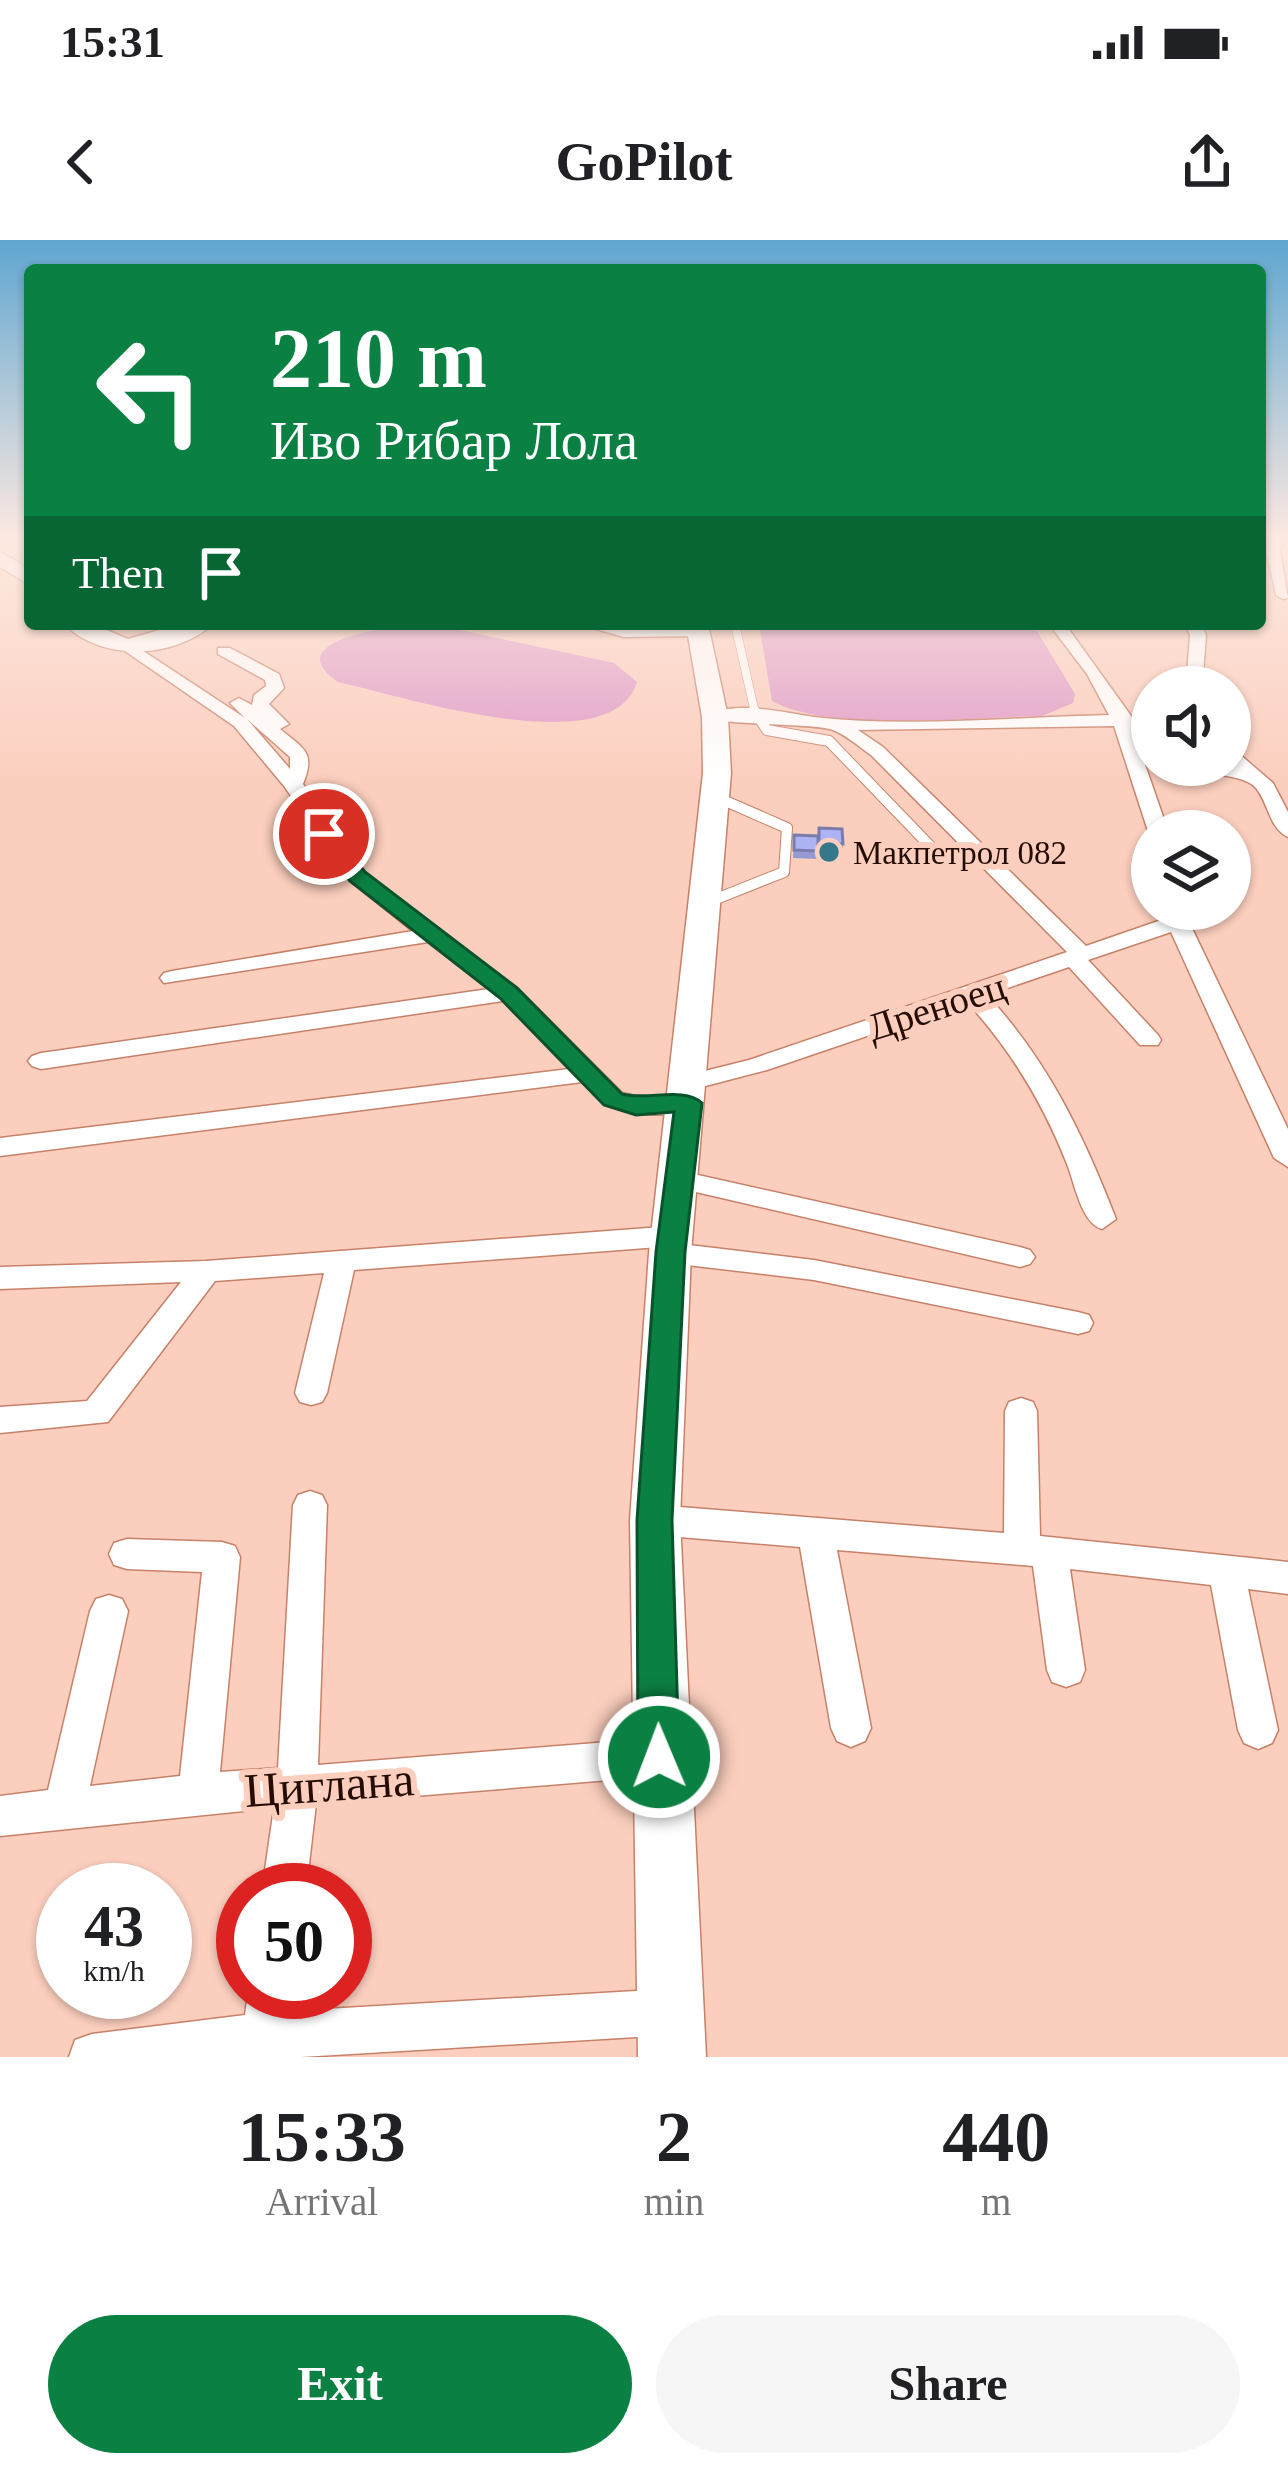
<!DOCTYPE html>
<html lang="en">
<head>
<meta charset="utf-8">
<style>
	:root { --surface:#fff; --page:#f6f6f6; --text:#202124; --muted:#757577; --accent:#0b8043 }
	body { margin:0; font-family:"Times New Roman",serif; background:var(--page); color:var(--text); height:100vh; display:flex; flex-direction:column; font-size:45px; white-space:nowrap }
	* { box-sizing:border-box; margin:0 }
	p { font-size:39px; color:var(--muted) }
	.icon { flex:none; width:66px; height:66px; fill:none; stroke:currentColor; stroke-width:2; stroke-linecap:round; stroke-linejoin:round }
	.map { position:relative; height:1817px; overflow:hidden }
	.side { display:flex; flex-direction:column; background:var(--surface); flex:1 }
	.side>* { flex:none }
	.banner { position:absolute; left:24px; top:24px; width:1242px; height:366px; border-radius:12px; box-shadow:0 3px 9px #0004; background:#0b8043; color:#fff; overflow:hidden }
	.buttons { position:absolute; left:1131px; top:426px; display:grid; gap:24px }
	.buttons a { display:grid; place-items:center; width:120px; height:120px; border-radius:50%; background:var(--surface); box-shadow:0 3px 9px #0004; font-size:60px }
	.speed { position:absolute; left:36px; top:1623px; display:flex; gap:24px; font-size:60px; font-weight:700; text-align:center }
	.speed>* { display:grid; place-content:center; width:156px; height:156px; border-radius:50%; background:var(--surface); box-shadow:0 3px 9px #0004; line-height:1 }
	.speed small { font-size:30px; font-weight:400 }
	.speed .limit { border:18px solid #d22; background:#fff; color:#111 }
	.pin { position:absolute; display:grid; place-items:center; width:102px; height:102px; color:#fff; margin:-51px; border:6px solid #fff; border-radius:50%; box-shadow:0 3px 12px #0007 }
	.me { position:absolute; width:132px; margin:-66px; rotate:359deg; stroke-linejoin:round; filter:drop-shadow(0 0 9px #0008) }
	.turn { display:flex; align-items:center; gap:42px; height:252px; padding:0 48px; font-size:54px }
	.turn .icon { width:156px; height:156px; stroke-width:2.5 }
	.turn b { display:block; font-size:84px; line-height:102px }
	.then { display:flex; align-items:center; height:114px; padding:0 48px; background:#0003; gap:24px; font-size:45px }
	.eta { display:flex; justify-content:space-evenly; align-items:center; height:204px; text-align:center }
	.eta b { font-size:72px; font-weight:800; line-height:84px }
	.action { display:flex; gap:24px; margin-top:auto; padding:24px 48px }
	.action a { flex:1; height:138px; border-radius:72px; background:var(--accent); color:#fff; font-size:48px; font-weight:800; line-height:138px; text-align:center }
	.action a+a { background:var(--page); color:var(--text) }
	.status { display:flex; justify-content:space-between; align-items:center; height:84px; padding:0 60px; background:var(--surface); direction:ltr }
	.status svg { height:33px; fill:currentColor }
	header { display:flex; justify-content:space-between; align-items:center; height:156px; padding:0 48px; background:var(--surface); font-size:54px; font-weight:800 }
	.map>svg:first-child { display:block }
	.green { fill:#df98c6 }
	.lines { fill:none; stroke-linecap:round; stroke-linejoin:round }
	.lane-far1-casing { stroke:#c78168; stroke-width:9 }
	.lane-casing { stroke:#c78168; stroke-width:12 }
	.street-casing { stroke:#c78168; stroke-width:3 }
	.secondary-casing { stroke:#c78168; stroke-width:3 }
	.lane-far1 { stroke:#fff; stroke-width:8 }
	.lane { stroke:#fff; stroke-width:10 }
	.street { fill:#fff; fill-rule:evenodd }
	.secondary { fill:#fff; fill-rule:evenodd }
	.wall { fill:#969ad4 }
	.building { fill:#aeb3f6; stroke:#7a7dac; stroke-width:3 }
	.route { fill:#0b8043; stroke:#07532c; stroke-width:3 }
	.poi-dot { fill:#36778a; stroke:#fbcebd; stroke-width:4.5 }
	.labels { text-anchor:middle; stroke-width:12; stroke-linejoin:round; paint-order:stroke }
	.far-poi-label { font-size:33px; fill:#250c04; stroke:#fbcebd; text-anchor:start }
	.street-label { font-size:39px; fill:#250c04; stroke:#fbcebd }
	.near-street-label { font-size:48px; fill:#250c04; stroke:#fbcebd }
</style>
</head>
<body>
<div class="status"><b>15:31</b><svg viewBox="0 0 49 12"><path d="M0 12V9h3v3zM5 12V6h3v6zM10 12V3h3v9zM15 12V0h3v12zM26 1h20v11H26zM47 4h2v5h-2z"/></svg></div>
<header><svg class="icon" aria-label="back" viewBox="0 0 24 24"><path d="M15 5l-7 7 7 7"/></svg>GoPilot<svg class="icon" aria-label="share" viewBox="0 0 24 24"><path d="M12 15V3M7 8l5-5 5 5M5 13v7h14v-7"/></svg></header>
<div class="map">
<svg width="1288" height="1817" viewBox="0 0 1288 1817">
	<rect width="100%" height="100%" fill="#fbcebd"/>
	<!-- green -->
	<path class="green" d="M432 384 614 423 637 442C613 525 398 455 338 442 272 397 408 384 432 384Z
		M771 384H1024L1037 391 1075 454 1073 463 1042 476C972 477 830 493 772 461L760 390Z"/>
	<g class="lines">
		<defs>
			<path id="lane-far1" d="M735 384 755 473"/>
			<path id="lane" d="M754 470 767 490 829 501 931 607
				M706 663 784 632 787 588 714 556"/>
			<path id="street" d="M1271 296H1285L1280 310 1288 358 1283 359 1276 355 1266 310Z
				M578 384 698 386 706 391 698 396 624 397Z
				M1049 384H1065L1134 480 1131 484 1168 591H1152V596L1148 591 1114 486 858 490 883 507 1086 706 1167 678 1166 669H1188L1189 682 1288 889V927L1274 918 1171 692 1088 720 1158 795 1161 800 1158 805H1140L1069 727 987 755C1048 821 1084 896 1116 979L1102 989C1081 983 1075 944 1067 924 1043 863 1011 810 967 762L767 830 690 850 677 842 681 837 749 820 1067 712 871 515C858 506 844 493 830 489 804 483 719 485 706 477 732 459 784 473 814 477 908 488 1014 477 1109 475L1087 434Z
				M1185 384H1201L1206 395 1202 447H1186L1190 395Z
				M131 403 245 478 230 463 239 458 252 465 254 455 266 446 265 440 218 414V408H230L279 434 284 448 269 464 289 484 280 489C304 509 316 512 303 544L364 633 517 748 622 853C647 861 673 852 698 857L702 863 698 869C651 880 616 877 582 842L0 916V898L569 829 503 761 41 829 32 826 28 821 32 816 41 813 489 749 428 702 164 743 160 738 164 733 172 731 413 691 350 641 284 546 234 486 125 411 123 408ZM247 479 290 517V529Z
				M1230 506 1273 543 1288 572V597C1269 588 1269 564 1256 548 1242 531 1182 533 1159 531L1150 525 1152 522V525L1232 526Z
				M680 931 1020 1007 1030 1010 1035 1017 1030 1024 1020 1027 670 946 666 940 670 934Z
				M675 986 685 989 689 996 681 1004 814 1020 1078 1072 1089 1075 1093 1083 1089 1091 1078 1094 814 1040 670 1023 660 1020 655 1013 659 1007 354 1030 327 1153 322 1162 311 1165 300 1162 295 1153 324 1033 215 1041 108 1182 0 1193V1167L87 1161 181 1042 0 1049V1027L206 1021Z
				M1021 1158 1033 1162 1037 1171 1040 1296 1288 1322V1354L1248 1349 1278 1490 1272 1503 1258 1509 1244 1503 1238 1490 1211 1345 1070 1329 1085 1430 1080 1442 1066 1447 1052 1442 1047 1430 1033 1326 837 1310 871 1488 865 1501 851 1507 837 1501 831 1488 800 1307 655 1295 643 1290 637 1280 643 1270 655 1265 1004 1293 1005 1171 1009 1162Z
				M310 1251 322 1255 327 1265 318 1525 659 1498 673 1503 679 1517 673 1531 659 1536 316 1564 306 1650H262L274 1568 0 1596V1556L48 1550 90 1371 96 1359 109 1355 122 1359 128 1371 90 1546 180 1536 202 1332 127 1329 114 1325 109 1314 114 1303 127 1299 222 1302 235 1306 240 1317 220 1532 278 1528 293 1265 298 1255Z
				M670 1749 686 1756 693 1772 686 1788 670 1795 301 1817H69L75 1800 92 1794 245 1775 248 1752H294L292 1771Z"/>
			<path id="secondary" d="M0 312 30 329V345L0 327Z
				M64 384H92L128 399 180 384H213C174 419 102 422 64 384Z
				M686 384H708L728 477 731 533 691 1013 680 1280 706 1817H638L630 1280 649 1013 703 533 702 477Z"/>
		</defs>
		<!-- lane-far1 casing -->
		<use href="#lane-far1" class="lane-far1-casing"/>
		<!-- lane casing -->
		<use href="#lane" class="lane-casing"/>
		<!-- street casing -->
		<use href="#street" class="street-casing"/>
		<!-- secondary casing -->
		<use href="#secondary" class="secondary-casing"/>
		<!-- lane-far1 -->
		<use href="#lane-far1" class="lane-far1"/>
		<!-- lane -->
		<use href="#lane" class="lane"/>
		<!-- street -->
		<use href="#street" class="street"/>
		<!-- secondary -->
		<use href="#secondary" class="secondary"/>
	</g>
	<!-- wall -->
	<path class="wall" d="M794 595 843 604 841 620 793 618Z"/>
	<!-- building -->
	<path class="building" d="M819 588 842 589 843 604 819 603Z
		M794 595 818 596V611L794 610Z"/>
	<!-- sky -->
	<linearGradient id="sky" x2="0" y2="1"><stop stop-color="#5fa6d0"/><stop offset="0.54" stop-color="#fde9e1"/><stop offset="1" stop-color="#fde9e1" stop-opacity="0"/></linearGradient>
	<rect width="1288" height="551" fill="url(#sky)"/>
	<!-- route -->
	<path class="route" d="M316 590H331L365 632 517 748 622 854C647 861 683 846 702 863L685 1012 672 1280 679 1517 673 1531 659 1537 644 1531 638 1517 637 1280 656 1012 674 872 636 875 604 865 500 758 350 641 313 594Z"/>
	<!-- markers -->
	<circle class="poi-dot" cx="829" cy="612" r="12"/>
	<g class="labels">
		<!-- far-poi labels -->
		<g class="far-poi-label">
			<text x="853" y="624">Макпетрол 082</text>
		</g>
		<!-- street labels -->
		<g class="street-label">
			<text transform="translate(936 766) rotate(-18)" y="14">Дреноец</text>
		</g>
		<!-- near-street labels -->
		<g class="near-street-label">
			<text transform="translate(329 1544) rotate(-4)" y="17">Циглана</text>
		</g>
	</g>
</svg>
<div class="buttons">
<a><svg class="icon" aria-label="sound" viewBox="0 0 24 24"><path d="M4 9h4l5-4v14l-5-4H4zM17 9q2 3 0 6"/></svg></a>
<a><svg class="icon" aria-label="layers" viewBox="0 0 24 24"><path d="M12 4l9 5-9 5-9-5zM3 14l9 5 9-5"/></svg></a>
</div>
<div class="speed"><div>43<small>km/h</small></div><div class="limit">50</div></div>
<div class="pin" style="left:324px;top:594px;background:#d93025"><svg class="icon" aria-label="arrive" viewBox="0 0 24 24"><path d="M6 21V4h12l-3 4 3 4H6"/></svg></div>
<svg class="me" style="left:659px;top:1517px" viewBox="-20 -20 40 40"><circle r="17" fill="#0b8043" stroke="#fff" stroke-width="3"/><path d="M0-11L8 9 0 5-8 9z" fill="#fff"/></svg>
<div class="banner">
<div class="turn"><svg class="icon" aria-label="left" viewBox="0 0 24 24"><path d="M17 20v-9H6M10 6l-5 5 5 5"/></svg><div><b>210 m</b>Иво Рибар Лола</div></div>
<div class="then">Then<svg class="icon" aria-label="arrive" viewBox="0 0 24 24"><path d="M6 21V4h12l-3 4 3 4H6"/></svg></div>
</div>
</div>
<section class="side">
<div class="eta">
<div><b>15:33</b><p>Arrival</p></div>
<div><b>2</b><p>min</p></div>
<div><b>440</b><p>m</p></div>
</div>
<div class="action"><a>Exit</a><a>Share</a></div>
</section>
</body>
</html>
